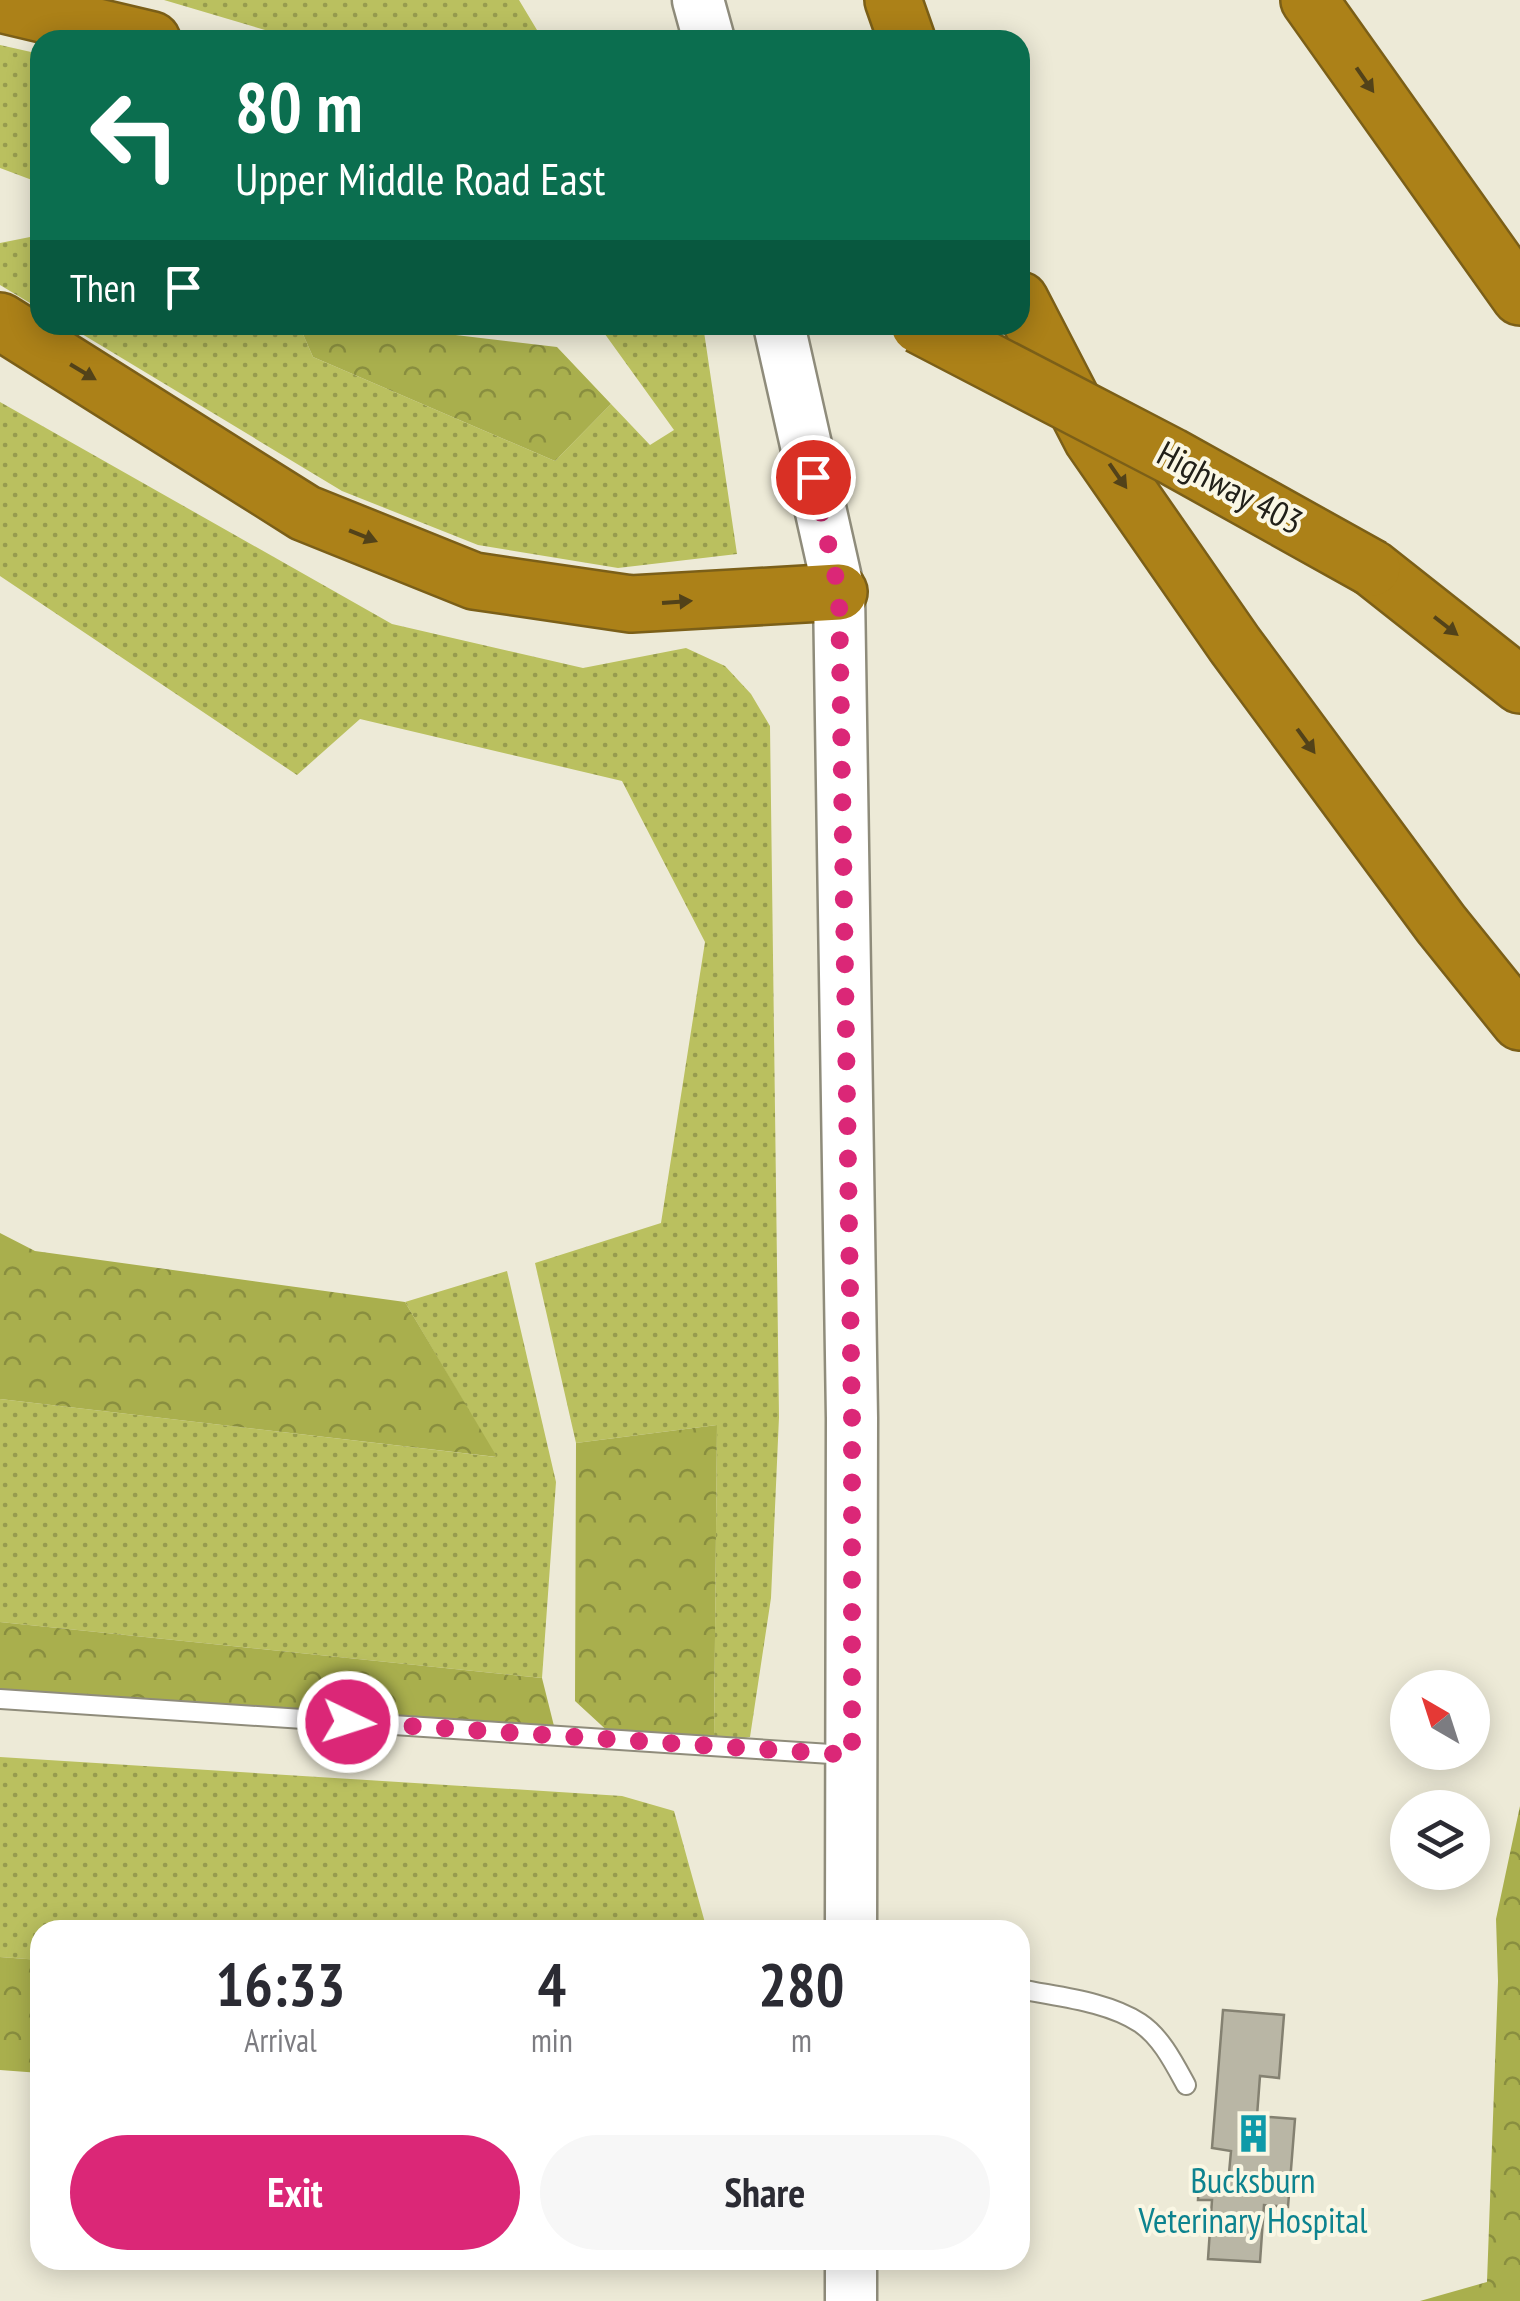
<!DOCTYPE html>
<html lang="en">
<head>
<meta charset="utf-8">
<style>
	:root { --surface:#fff; --page:#f7f7f7; --text:#2b2b33; --muted:#7c7c81; --accent:#db2777 }
	body { margin:0; font-family:"PT Sans Narrow",sans-serif; background:var(--page); color:var(--text); height:100vh; display:flex; flex-direction:column; font-size:38px; white-space:nowrap }
	* { box-sizing:border-box; margin:0 }
	p { font-size:32px; color:var(--muted) }
	.icon { flex:none; width:55px; height:55px; fill:none; stroke:currentColor; stroke-width:2; stroke-linecap:round; stroke-linejoin:round }
	.map { position:relative; flex:1; overflow:hidden }
	.drawer { position:absolute; left:30px; top:1920px; width:1000px; height:350px; display:flex; flex-direction:column; background:var(--surface); border-radius:30px; box-shadow:0 5px 25px #0003 }
	.drawer>* { flex:none }
	.top-card { position:absolute; left:30px; top:30px; width:1000px; height:305px; border-radius:30px; box-shadow:0 5px 25px #0003; background:#0b6e4f; color:#fff; overflow:hidden }
	.needle { width:65px; rotate:321deg }
	.controls { position:absolute; left:1390px; top:1670px; display:grid; gap:20px }
	.controls a { display:grid; place-items:center; width:100px; height:100px; border-radius:50%; background:var(--surface); box-shadow:0 5px 25px #0003; font-size:50px }
	.pin { position:absolute; display:grid; place-items:center; width:85px; height:85px; color:#fff; margin:-42px; border:5px solid #fff; border-radius:50%; box-shadow:0 2px 10px #0007 }
	.me { position:absolute; width:110px; margin:-55px; rotate:94deg; stroke-linejoin:round; filter:drop-shadow(0 0 8px #0008) }
	.turn { display:flex; align-items:center; gap:35px; height:210px; padding:0 40px; font-size:45px }
	.turn .icon { width:130px; height:130px; stroke-width:2.5 }
	.turn b { display:block; font-size:70px; line-height:85px }
	.then { display:flex; align-items:center; height:95px; padding:0 40px; background:#0003; gap:20px; font-size:38px }
	.eta { display:flex; justify-content:space-evenly; align-items:center; height:170px; text-align:center }
	.eta b { font-size:60px; font-weight:700; line-height:70px }
	.cta { display:flex; gap:20px; margin-top:auto; padding:20px 40px }
	.cta a { flex:1; height:115px; border-radius:60px; background:var(--accent); color:#fff; font-size:40px; font-weight:700; line-height:115px; text-align:center }
	.cta a+a { background:var(--page); color:var(--text) }
	.map>svg:first-child { display:block }
	.grass { fill:url(#grass-dots) }
	.forest { fill:url(#forest-crowns) }
	.building { fill:#b9b6a5; stroke:#848171; stroke-width:2.5 }
	.lines { fill:none; stroke-linecap:round; stroke-linejoin:round }
	.service-casing { stroke:#8f8c7b; stroke-width:22 }
	.secondary-casing { stroke:#8f8c7b; stroke-width:55 }
	.motorway-casing { stroke:#7b5f18; stroke-width:60 }
	.service { stroke:#fff; stroke-width:18 }
	.secondary { stroke:#fff; stroke-width:50 }
	.motorway { stroke:#ac8118; stroke-width:55 }
	.motorway-bridge-casing { stroke:#7b5f18; stroke-width:60; stroke-linecap:butt }
	.motorway-bridge { stroke:#ac8118; stroke-width:55 }
	.oneway { fill:#524219 }
	.route { stroke:#db2777; stroke-width:18; stroke-dasharray:0 32.4 }
	.labels { text-anchor:middle; stroke-width:8; stroke-linejoin:round; paint-order:stroke }
	.street-label { font-size:35px; fill:#212019; stroke:#faf7e4 }
	.culture-label { font-size:35px; fill:#0d838f; stroke:#faf7e4 }
</style>
</head>
<body>
<div class="map">
<svg width="1520" height="2301" viewBox="0 0 1520 2301">
	<defs>
		<pattern id="grass-dots" width="8" height="8" patternUnits="userSpaceOnUse" patternTransform="scale(2.5)"><rect width="8" height="8" fill="#bac05f"/><path d="M2 2h.1M6 6h.1" fill="none" stroke="#979c4e" stroke-width="1.8" stroke-linecap="round"/></pattern>
		<pattern id="forest-crowns" width="20" height="18" patternUnits="userSpaceOnUse" patternTransform="scale(2.5)"><rect width="20" height="18" fill="#a9af4d"/><path d="M2 6a3 3 0 1 1 6 0M12 15a3 3 0 1 1 6 0" fill="none" stroke="#898e3f"/></pattern>
	</defs>
	<rect width="100%" height="100%" fill="#edead7"/>
	<!-- grass -->
	<path class="grass" d="M164 0H519L543 40H299Z
		M0 45 40 54V183L0 168Z
		M40 235V309L0 285V243Z
		M67 325H299L313 357 555 461 611 404 650 445 674 430 602 330 603 325H703L737 554 618 568 478 545 342 491Z
		M0 402 392 624 583 668 686 648 725 666 751 694 770 726 779 1417 771 1598 750 1737 714 1743 717 1425 576 1443 535 1263 661 1223 705 942 622 781 360 719 297 775 0 576Z
		M507 1271 556 1482 542 1678 0 1622V1399L496 1457 405 1302Z
		M0 1757 622 1796 674 1811 707 1930H40V1960L0 1957Z"/>
	<!-- forest -->
	<path class="forest" d="M299 325H372L557 347 611 404 555 461 313 357Z
		M0 1233 35 1251 405 1302 497 1457 0 1399Z
		M717 1425 714 1743 613 1736 575 1701 576 1443Z
		M0 1622 542 1678 556 1734 0 1704Z
		M1520 1806V2301H1420L1487 2282 1498 1981 1496 1919Z
		M0 1957 40 1960V2073L0 2070Z"/>
	<!-- building -->
	<path class="building" d="M1223 2010 1284 2015 1279 2078 1260 2076 1257 2116 1295 2119 1288 2207 1264 2205 1260 2262 1208 2259 1212 2200H1198L1199 2182 1228 2184 1231 2151 1212 2148Z"/>
	<g class="lines">
		<defs>
			<path id="service" d="M0 1699 846 1755
				M1020 1989C1058 1997 1106 2001 1140 2023 1161 2037 1174 2063 1186 2085"/>
			<path id="secondary" d="M698 0 709 40
				M779 325 839 592 852 1418 851 1930
				M851 2301V2260"/>
			<path id="motorway" d="M893 0 907 40
				M1309 0 1520 297
				M0 4 152 40
				M1020 300 1092 439 1235 645 1441 924 1520 1022
				M0 321 305 513 474 581 631 604 839 592
				M1372 568 1520 685"/>
		</defs>
		<!-- service casing -->
		<use href="#service" class="service-casing"/>
		<!-- secondary casing -->
		<use href="#secondary" class="secondary-casing"/>
		<!-- motorway casing -->
		<use href="#motorway" class="motorway-casing"/>
		<!-- service -->
		<use href="#service" class="service"/>
		<!-- secondary -->
		<use href="#secondary" class="secondary"/>
		<!-- motorway -->
		<use href="#motorway" class="motorway"/>
		<defs>
			<path id="motorway-bridge" d="M919 325 1171 456 1372 568"/>
		</defs>
		<!-- motorway-bridge casing -->
		<use href="#motorway-bridge" class="motorway-bridge-casing"/>
		<!-- motorway-bridge -->
		<use href="#motorway-bridge" class="motorway-bridge"/>
	</g>
	<!-- one-way arrows -->
	<defs><path id="oneway-solid" d="M-6-.8H1V-3.2L6.5 0L1 3.2V.8H-6Z" transform="scale(2.5)"/></defs>
	<g class="oneway">
		<use href="#oneway-solid" transform="translate(1365 80) rotate(55)"/>
		<use href="#oneway-solid" transform="translate(83 372) rotate(31)"/>
		<use href="#oneway-solid" transform="translate(1118 476) rotate(55)"/>
		<use href="#oneway-solid" transform="translate(363 536) rotate(22)"/>
		<use href="#oneway-solid" transform="translate(677 602) rotate(-4)"/>
		<use href="#oneway-solid" transform="translate(1446 626) rotate(38)"/>
		<use href="#oneway-solid" transform="translate(1306 741) rotate(54)"/>
	</g>
	<g class="lines">
		<!-- route -->
		<path class="route" d="M348 1722 852 1755V1418L839 592 813 477"/>
	</g>
	<!-- icons -->
	<defs>
		<symbol id="building-bare" viewBox="-9 -9 18 18"><path d="M-4-6H4V6H1V3H-1V6H-4ZM-2.5-4.3h1.7v1.8h-1.7ZM.8-4.3h1.7v1.8H.8ZM-2.5-1h1.7V.8h-1.7ZM.8-1h1.7V.8H.8Z" fill="#0f9aa8" stroke="#faf7e4" stroke-width="2.5" paint-order="stroke"/></symbol>
	</defs>
	<g fill-rule="evenodd">
		<use href="#building-bare" x="1226" y="2106" width="55" height="55"/>
	</g>
	<g class="labels">
		<!-- street labels -->
		<g class="street-label">
			<text transform="translate(1230 488) rotate(28)" y="12">Highway 403</text>
		</g>
		<!-- culture labels -->
		<g class="culture-label">
			<text x="1253" y="2193">Bucksburn<tspan x="1253" dy="40">Veterinary Hospital</tspan></text>
		</g>
	</g>
</svg>
<div class="controls">
<a><svg class="needle" viewBox="-14 -14 28 28"><path d="M0-13l5 13h-10z" fill="#e53935"/><path d="M0 13l5-13h-10z" fill="#7c7c81"/></svg></a>
<a><svg class="icon" aria-label="layers" viewBox="0 0 24 24"><path d="M12 4l9 5-9 5-9-5zM3 14l9 5 9-5"/></svg></a>
</div>
<div class="pin" style="left:813px;top:477px;background:#d93025"><svg class="icon" aria-label="arrive" viewBox="0 0 24 24"><path d="M6 21V4h12l-3 4 3 4H6"/></svg></div>
<svg class="me" style="left:348px;top:1722px" viewBox="-20 -20 40 40"><circle r="17" fill="#db2777" stroke="#fff" stroke-width="3"/><path d="M0-11L8 9 0 5-8 9z" fill="#fff"/></svg>
<div class="top-card">
<div class="turn"><svg class="icon" aria-label="left" viewBox="0 0 24 24"><path d="M17 20v-9H6M10 6l-5 5 5 5"/></svg><div><b>80 m</b>Upper Middle Road East</div></div>
<div class="then">Then<svg class="icon" aria-label="arrive" viewBox="0 0 24 24"><path d="M6 21V4h12l-3 4 3 4H6"/></svg></div>
</div>
<section class="drawer">
<div class="eta">
<div><b>16:33</b><p>Arrival</p></div>
<div><b>4</b><p>min</p></div>
<div><b>280</b><p>m</p></div>
</div>
<div class="cta"><a>Exit</a><a>Share</a></div>
</section>
</div>
</body>
</html>
